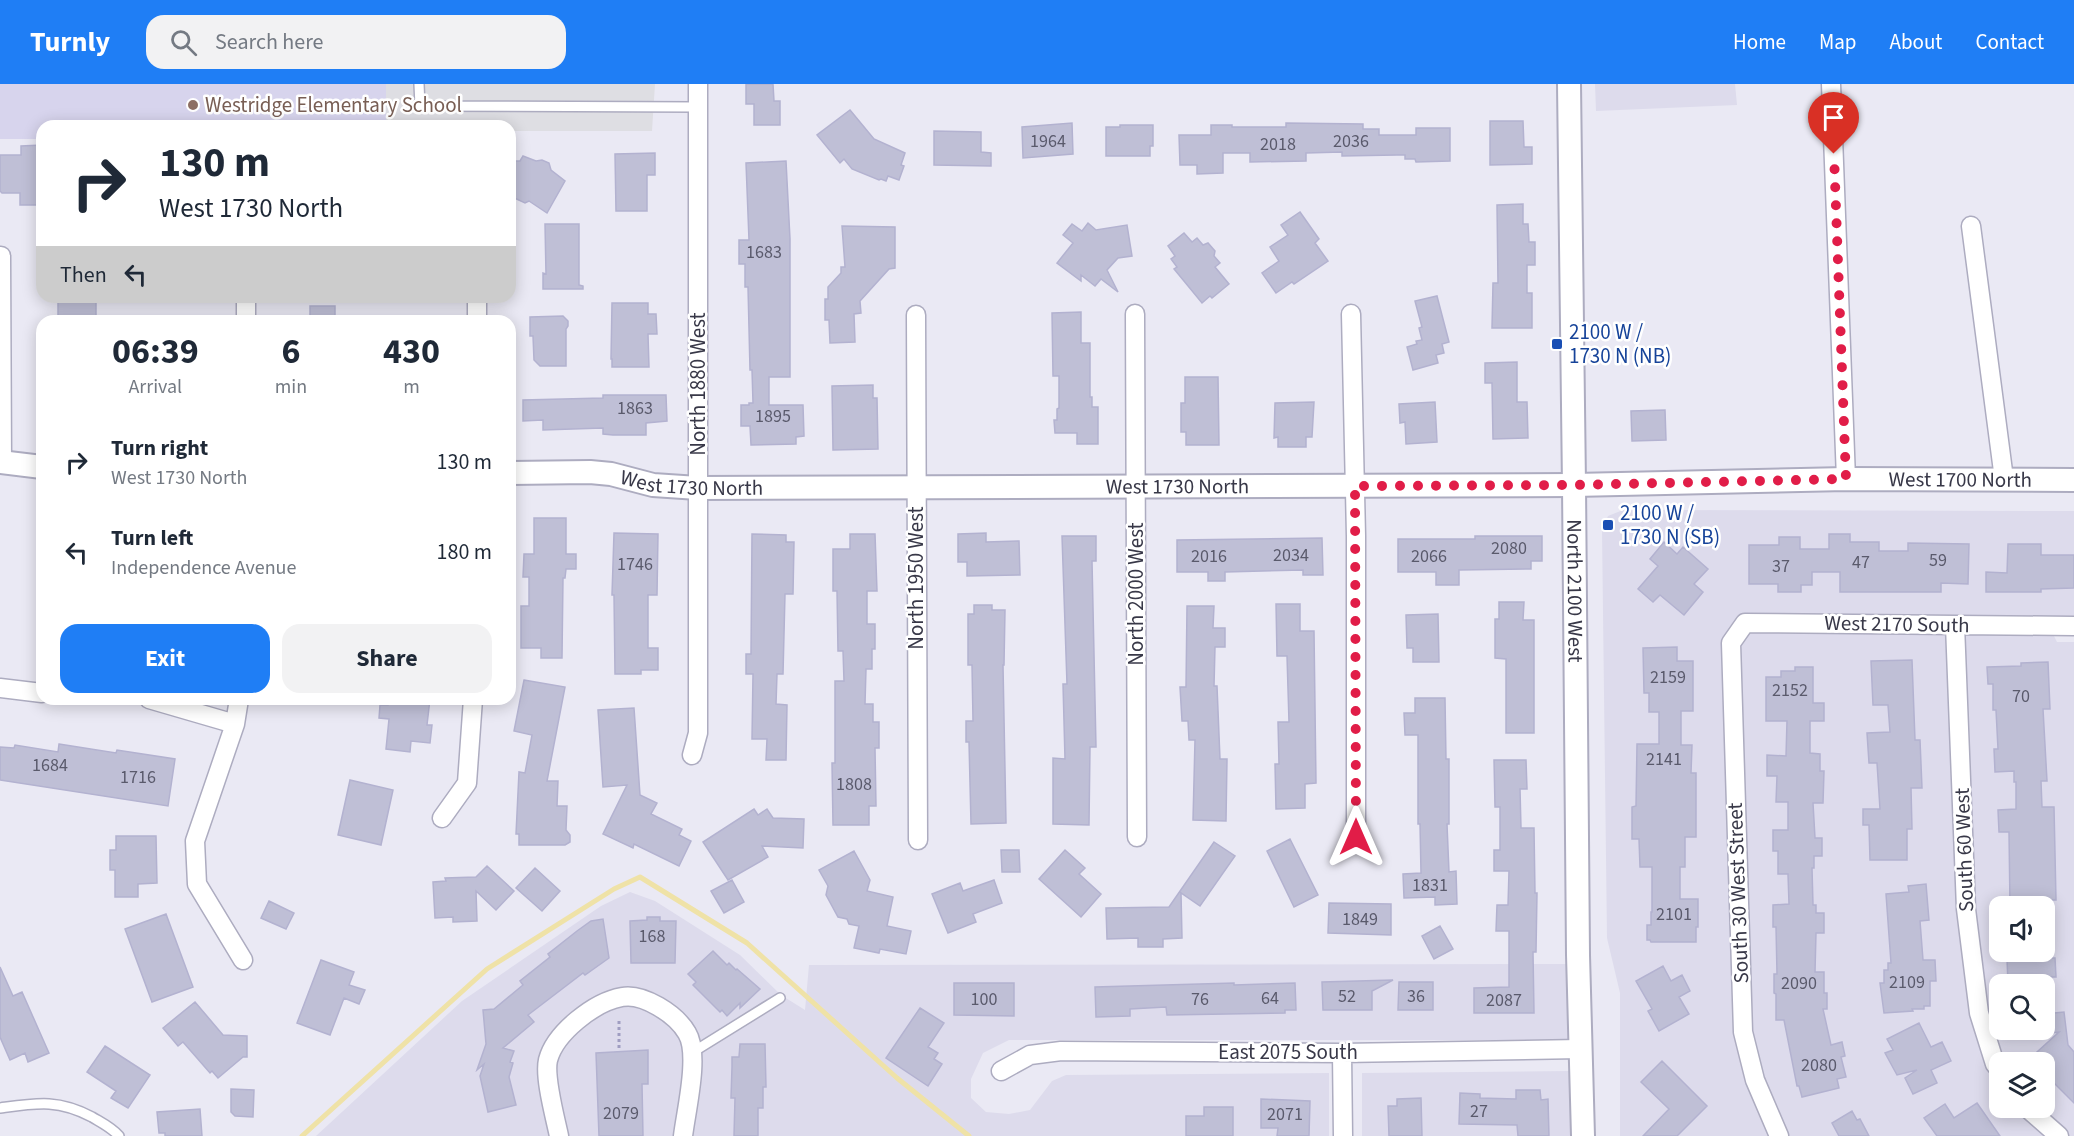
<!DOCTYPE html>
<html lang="en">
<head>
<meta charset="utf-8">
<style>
	:root { --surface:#fff; --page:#f2f2f3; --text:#1f2937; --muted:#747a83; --accent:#1f7ef5 }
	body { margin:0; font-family:"Source Sans 3",sans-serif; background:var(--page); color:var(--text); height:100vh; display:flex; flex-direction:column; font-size:22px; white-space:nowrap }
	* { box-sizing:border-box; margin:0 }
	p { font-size:20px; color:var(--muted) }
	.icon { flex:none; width:33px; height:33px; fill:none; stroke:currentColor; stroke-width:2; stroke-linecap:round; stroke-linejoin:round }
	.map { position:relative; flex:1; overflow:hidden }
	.panel { position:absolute; left:36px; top:231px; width:480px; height:390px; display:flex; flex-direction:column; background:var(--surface); border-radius:18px; box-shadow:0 3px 15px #0003 }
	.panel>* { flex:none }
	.guide { position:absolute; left:36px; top:36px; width:480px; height:183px; border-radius:18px; box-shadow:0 3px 15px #0003; background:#fff; color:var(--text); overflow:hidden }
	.fabs { position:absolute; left:1989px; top:812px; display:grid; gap:12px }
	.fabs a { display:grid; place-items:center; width:66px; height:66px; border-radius:12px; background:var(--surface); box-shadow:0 3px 15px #0003; font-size:30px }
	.pin { position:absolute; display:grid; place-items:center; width:51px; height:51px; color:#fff; margin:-62px -26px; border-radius:50% 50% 50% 0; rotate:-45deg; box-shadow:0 0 6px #0007 }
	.pin .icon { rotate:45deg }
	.me { position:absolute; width:66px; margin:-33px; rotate:0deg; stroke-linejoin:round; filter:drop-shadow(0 0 4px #0008) }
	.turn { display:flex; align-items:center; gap:21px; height:126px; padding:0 24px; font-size:27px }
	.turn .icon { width:78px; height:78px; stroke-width:2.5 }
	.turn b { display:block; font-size:42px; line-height:51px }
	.then { display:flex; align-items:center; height:57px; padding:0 24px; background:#0003; gap:12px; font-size:22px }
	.eta { display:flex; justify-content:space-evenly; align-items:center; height:102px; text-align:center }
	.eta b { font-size:36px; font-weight:700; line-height:42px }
	.button { display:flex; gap:12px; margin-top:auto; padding:12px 24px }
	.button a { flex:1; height:69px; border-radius:18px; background:var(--accent); color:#fff; font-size:24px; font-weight:700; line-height:69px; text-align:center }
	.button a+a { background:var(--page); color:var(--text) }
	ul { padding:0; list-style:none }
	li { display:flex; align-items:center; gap:18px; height:90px; padding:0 24px }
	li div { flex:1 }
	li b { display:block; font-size:22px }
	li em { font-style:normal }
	header { display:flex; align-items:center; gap:36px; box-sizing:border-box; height:84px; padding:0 30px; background:var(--accent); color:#fff }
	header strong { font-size:28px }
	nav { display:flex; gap:33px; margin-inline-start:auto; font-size:21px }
	.search { width:420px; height:54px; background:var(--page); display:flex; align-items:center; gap:15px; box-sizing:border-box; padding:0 21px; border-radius:18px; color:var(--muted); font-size:22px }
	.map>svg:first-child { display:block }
	.residential { fill:#dddbec; fill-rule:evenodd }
	.education { fill:#d7d4ed }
	.parking { fill:#dedee3 }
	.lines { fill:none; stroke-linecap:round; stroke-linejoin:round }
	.stream { stroke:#efe2a7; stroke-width:5 }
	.building { fill:#bfbfd6; stroke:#b3b2d0; stroke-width:1.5 }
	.service-casing { stroke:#adacc0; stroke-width:12 }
	.minor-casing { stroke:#adacc0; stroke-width:21 }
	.tertiary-casing { stroke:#adacc0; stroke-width:26 }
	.path { stroke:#9f9dc1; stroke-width:3; stroke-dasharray:3 3; stroke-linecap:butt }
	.service { stroke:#fff; stroke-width:9 }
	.minor { stroke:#fff; stroke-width:18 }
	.tertiary { stroke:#fff; stroke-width:22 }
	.route { stroke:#e11d48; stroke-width:10; stroke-dasharray:0 18 }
	.education-dot { fill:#8d6e63; stroke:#fff; stroke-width:2 }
	.transit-dot { fill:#1a4fb4; stroke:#fff; stroke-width:2 }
	.labels { text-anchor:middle; stroke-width:5; stroke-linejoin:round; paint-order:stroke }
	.number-label { font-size:18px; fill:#5a5a6c }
	.education-label { font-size:21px; fill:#785e54; stroke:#fff; text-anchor:start }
	.transit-label { font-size:21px; fill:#164399; stroke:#fff; text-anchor:start }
	.street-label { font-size:21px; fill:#383848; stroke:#fff }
</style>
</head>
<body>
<header>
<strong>Turnly</strong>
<div class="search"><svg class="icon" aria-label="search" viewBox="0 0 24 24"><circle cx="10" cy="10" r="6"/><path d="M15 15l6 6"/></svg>Search here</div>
<nav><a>Home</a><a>Map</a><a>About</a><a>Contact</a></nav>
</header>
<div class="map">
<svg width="2074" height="1052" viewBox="0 0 2074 1052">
	<rect width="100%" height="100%" fill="#eae9f4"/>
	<!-- residential -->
	<path class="residential" d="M1595 0H1735L1737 21 1596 27Z
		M1623 426 2074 427V532H2044L2057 558H2074V1052H1620V909L1607 854 1602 446 1608 432ZM2000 822H2044V867H2000ZM2000 900H2044V945H2000ZM2000 978H2044V1023H2000Z
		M630 808 655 817 740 871 781 911 805 926 809 881 1569 880 1571 956H1009L983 969 971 995V1014L986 1028 1009 1030 1030 1026 1052 997 1066 991 1329 989V1052H316L462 917 601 822Z
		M1570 987 1573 1052H1362V989Z"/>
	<!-- education -->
	<path class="education" d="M0 0H386V42H42V55H0Z"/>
	<!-- parking -->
	<path class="parking" d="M386 0H655L652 47H510V42H386Z"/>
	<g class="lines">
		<!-- stream -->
		<path class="stream" d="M302 1052 487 885 614 805 640 793 747 859 897 994 969 1052"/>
	</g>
	<!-- building -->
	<path class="building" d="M746 0H773L774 17H780V41H754V20H746Z
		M850 26 874 55 905 69 901 81 904 82 899 96 888 92 886 97 881 95 879 96 852 85 844 75 840 79 817 51Z
		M1490 37H1523L1524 63H1532V80L1490 81Z
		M1072 39 1073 70 1023 74 1022 43Z
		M1286 39 1363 40V45H1379V51H1416V44H1450V77L1416 78 1415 75H1405V71H1397L1342 72V68L1306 69V77L1250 78V69H1223V89L1197 90V81H1180L1179 51H1211V41H1232V43H1286Z
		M1120 41H1153V62H1150V72H1106V43H1120Z
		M934 47 981 48V68L991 69V82L934 81Z
		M42 61V121H20V109H2L0 107V71H21V62Z
		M655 69V91H647V127H616L615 70Z
		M523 72 536 77 542 76 549 79 551 86 565 97 547 129 529 117 525 119 510 112V77H520Z
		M786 77 790 155V293H769V321H803L804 352 796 353V360L751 361 750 342H741V321H749V319H753L752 286H750L748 203H745V180H739V156H749L746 79Z
		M1523 120V140H1528L1529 158H1535V181H1527V209H1532V244H1492L1493 199H1498L1497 121Z
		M1300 128 1319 155 1315 159 1328 177 1294 200 1292 198 1276 209 1262 189 1279 177 1270 163 1288 151 1281 141Z
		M1088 139 1096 146 1127 141 1132 172 1118 174 1107 186 1118 208 1101 195 1095 202 1081 191V197L1057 179 1073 159 1063 151 1072 140 1082 147Z
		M545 140H579V201L583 202V205H543V189L546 190Z
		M842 142 895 143V184L889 185 860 217 861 229 854 230 855 258 830 259 829 236H825V215H828V203L841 189V183H845Z
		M1184 149 1192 158 1197 154 1203 161 1208 159 1215 167 1214 172 1220 179 1215 183 1229 200 1212 214 1210 212 1202 219 1174 185 1177 183 1171 175 1175 172 1168 162Z
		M1437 212 1449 258 1442 260 1444 269 1436 271 1438 279 1413 286 1407 263 1417 260 1416 257 1422 256 1419 244 1422 243 1415 217Z
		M58 216H96V237H58Z
		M612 219H648V230H656L657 250H648L649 283H612V275H611Z
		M310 222H335V237H310Z
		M1081 228V259H1090V313H1092V323H1098V360H1077V349H1055L1054 336H1057V325L1059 324V292H1053L1052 229Z
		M563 232 568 237V242L566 245V282H540L534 276 533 252H530V233Z
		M1517 278V318H1527L1528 354 1493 355 1492 299H1485V279Z
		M1185 293H1218L1219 361H1186V348H1181V319H1185Z
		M873 301V314H877L878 365 833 366 832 302Z
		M603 311H666L667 337 646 339V351H613L603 350V344L543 346V336L523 337V316L603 314Z
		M1314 318 1312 353H1306V363H1278V353L1274 354 1275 319Z
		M1435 318 1437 358 1406 360 1405 338 1400 339 1399 320Z
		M1665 326 1666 356 1632 357 1631 327Z
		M534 434H566V470H576V485H566L565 494H563L562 574H541V564H521V522H529V493H523L524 470H534Z
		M614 449 658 450 657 511H648V564H658V586H641V590H615L614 511H612Z
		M986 449V458L1019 457 1020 491 967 492V478H958V450Z
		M752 450 786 451V458H794L793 510H785L783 590H777L776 620 787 621 786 676H766L767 655H752L753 590H746V570H751Z
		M850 450H875L877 507H867V540H875V565H872V585H866L865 620H873V638H879V664H875L876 722H869V741H833L832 679H835V597H844L843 567H838L837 507H833V465H850Z
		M1829 450H1850V458H1879V467H1908V459L1969 460 1968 500 1941 499V508H1840V488H1812V501H1801V508H1778V500H1749V461H1779V453H1800V465H1829Z
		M1062 452H1096V477H1092L1096 663H1090L1089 741 1053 740V674L1065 675 1063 600H1067Z
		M1475 452H1542V477H1531V485L1459 486V501H1436V488H1398V455H1475Z
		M1322 454 1323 491H1303V486L1225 488V497H1208V488H1177V456Z
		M1664 458 1677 470 1683 463 1708 485 1694 500 1703 508 1684 531 1660 511 1653 518 1638 505 1658 482 1650 475Z
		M2008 460H2041V471H2074V504L2041 505V508H1986V488L2007 489Z
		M1499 518H1524L1523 536H1534V649H1506V575L1495 574V535H1499Z
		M1276 520H1300V547H1314L1316 699 1305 700V724L1276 725 1275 680H1279L1278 638H1289L1287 572H1277Z
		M974 521H992V526H1005L1004 581H1003L1006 739 971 740 969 658H966V637H973L972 581H968V530H974Z
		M1187 522H1214L1213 544H1225V563H1215L1214 602H1217L1220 675H1227L1226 737 1193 736 1195 656H1189L1188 637H1182L1180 603H1186Z
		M1438 530 1439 578H1413V564H1407L1406 531Z
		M1677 563V577H1693V627H1681V661H1692L1691 689H1696V753H1685V783H1680V815H1698V843H1696V858H1651L1650 856H1647V841H1651V828H1652V783H1640L1639 755H1632V723L1636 722 1637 660H1659V628H1649V609H1644L1643 564Z
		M1912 576 1915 656H1920L1922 704H1911L1912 745H1907V776H1870L1869 741H1863V725H1880L1877 679H1869L1867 649 1890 648 1888 621H1873L1871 577Z
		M2048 578 2050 625H2043L2047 697H2041L2042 723H2054L2056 816H2049V822H2010L2009 748H1999L1998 726 2016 725V698H2014V687L1995 688 1994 665H1998L1996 626H1993V600H1988L1987 583 2021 582V579Z
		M1795 583H1813V619H1824V637H1810V669L1820 670V687H1824L1823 719H1813L1815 754H1822V772H1814V784H1812L1813 821H1816V829H1824V849H1816L1815 888H1824V909H1827V925H1823L1831 961 1842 958 1845 972 1841 973 1846 993 1837 995 1839 1004 1802 1013 1799 1002H1797L1784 936H1776V910L1774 909V890H1777L1776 843H1773V821L1789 820 1788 790H1778V767H1773V746H1788V718H1776L1777 692H1767V671L1786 672 1787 637H1766V593H1781V587H1795Z
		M524 596 565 603 547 697H558L557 722H567L566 746 570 751V758L565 761H519V750H516L519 688 525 689 532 651 514 647Z
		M1415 614H1445L1446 675H1449V740H1447L1449 788 1456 787 1457 820 1435 821V813L1404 814 1403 790 1421 789 1420 740H1418V651H1405L1404 629H1415Z
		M388 615H430L427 641H432L430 659 411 657 410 668 386 665 389 635 379 634 380 621H388Z
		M634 624 640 711 657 719 651 730 682 745 679 751 691 757 679 782 634 760 633 764 603 750 627 701 603 703 598 626Z
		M59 660 116 669 117 666 175 675 168 722 0 696V663L14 664 15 661 58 668Z
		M1494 676H1526L1527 705H1520L1521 744H1534L1535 809H1537L1536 868H1533L1534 929H1474V904L1509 903V847H1496L1497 821H1508L1509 787H1494V766H1500V723H1495Z
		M350 696 393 706 381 761 338 751Z
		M754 725 758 731 767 725 773 734 804 735 803 764 762 762 768 773 728 796 703 758Z
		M116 752H156L157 799 138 800V813H115V786H110V766H116Z
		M1290 755 1318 811 1294 823 1267 767Z
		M1214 758 1235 772 1200 822 1181 809 1182 854 1163 855V863H1138V854L1107 855 1106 824 1169 823Z
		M1001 766H1019L1020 788H1002Z
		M1065 766 1085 784 1079 790 1101 810 1081 833 1039 795Z
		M854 767 870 796 867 807 893 813 887 842 911 847 906 870 880 865 879 869 854 864 859 842 849 840 847 835 838 833 826 811 828 802 819 786Z
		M487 782 514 807 496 826 476 807 477 837 453 838V833L435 834 433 798 446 797 445 794 476 793Z
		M535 784 560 807 542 827 516 804Z
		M732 796 744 818 724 829 711 807Z
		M994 796 1002 819 973 830 976 838 948 849 932 810 960 799 963 807Z
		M1926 800 1929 836 1920 837 1923 876H1935L1936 897H1930V922H1924V925H1912L1913 927 1884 929 1880 899H1884V886H1888V879H1891L1886 810 1909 808 1908 802Z
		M269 817 294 829 286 845 261 834Z
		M1329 819 1391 820V851L1328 849Z
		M166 830 193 903 152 918 125 845Z
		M647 833H660V837H676L675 879H631L630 837 647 836Z
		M603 835 609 874 585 891 583 889 528 931 534 938 503 964 514 967 510 978 513 979 509 993 516 1021 488 1028 480 992 484 980 477 986 486 960 483 926 494 925 523 901 520 897 550 873 548 870 577 847 591 837Z
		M1440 842 1453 865 1434 875 1422 852Z
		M713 867 727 881 729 879 736 886 737 885 760 905 740 924V919L727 932 722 926 720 928 693 901 696 898 688 890Z
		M2023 867H2041L2042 874H2055L2056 893H2049V900H2008L2007 875 2023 874Z
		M321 876 354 888 349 901 365 906 359 920 344 914 330 951 297 939Z
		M1663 882 1671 897 1682 891 1690 907 1679 913 1689 930 1659 947 1648 927 1652 925 1636 897Z
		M0 883 13 912 22 908 49 969 28 978 25 969 10 976 0 953Z
		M1393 896 1372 907V926H1323L1322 898Z
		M1399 898H1433V926H1398Z
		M954 899H1014V932L954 931Z
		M1234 899V901L1295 899 1296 926H1285V929L1167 931 1166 923 1130 925V932L1096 933 1095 903Z
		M195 918 223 951 247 952V973H243L218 994 212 987 210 989 183 958 178 962 163 944Z
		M920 924 944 939 928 963 938 969 934 975 942 980 928 1002 886 974Z
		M2064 928 2068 961 2074 968V1019L2044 989V978H2026L2059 948 2044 950V930Z
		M1919 939 1931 963 1942 958 1951 977 1931 986 1937 999 1913 1010 1905 994 1917 986 1897 991 1885 969 1893 966 1887 955Z
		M740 960H765L766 1003H763V1024H758V1052H734L735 1014H731L732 983V973H739Z
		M105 962 150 991 128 1024 111 1014 116 1007 87 988Z
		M648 966V1000H642L643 1052H599L596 969Z
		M1662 977 1707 1022 1677 1052H1643L1669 1025 1641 998Z
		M231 1005 254 1006 253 1033 235 1032 231 1028Z
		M1516 1006H1540L1541 1016 1548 1015 1549 1052H1518L1517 1041 1459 1040 1460 1009 1480 1010V1014L1516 1015Z
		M1421 1014 1422 1052H1389L1388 1022H1397V1015Z
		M1261 1015 1310 1017 1309 1052H1277L1278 1044H1261Z
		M1977 1019 2000 1052H1937L1924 1034 1945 1020 1954 1034Z
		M1204 1023H1233V1052H1186V1032H1204Z
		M200 1025 202 1052H165V1049H159L157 1028Z
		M1852 1027 1857 1036 1860 1035 1869 1052H1839L1832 1039Z"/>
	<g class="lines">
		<defs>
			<path id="service" d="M419 0 420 22 698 23
				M693 968 780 914
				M0 1024C37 1019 58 1015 92 1033 102 1039 111 1043 119 1052"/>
			<path id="minor" d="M1831 0 1846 395
				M1971 142 2004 395
				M1 172 2 379
				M246 213V237
				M1135 230 1137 753
				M1351 230 1356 452V753
				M916 231 918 756
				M477 237V213
				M1955 541 1966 825 1979 929 1995 980 2000 986
				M0 604 42 609
				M149 615 235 640
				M239 615 235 640 195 757 197 800 243 876
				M692 671 698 649V0
				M442 734 467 699 473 615
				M1342 969 1343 1052
				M1001 987 1030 971 1061 967 1342 969 1580 965
				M2026 1023 2059 1052
				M559 1052C555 1033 544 993 548 976 555 949 594 918 622 913 643 909 676 930 687 949 700 970 686 1027 683 1052
				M1779 1052 1755 996 1743 948 1731 559 1745 539 2074 542"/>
			<g id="tertiary">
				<path id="s1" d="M1569 0 1574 401 1578 871 1583 1052"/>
				<path d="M0 378 42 383"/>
				<path id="s2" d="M510 389 590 388 611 390 653 401 698 404 1574 401 1846 395 2074 396"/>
			</g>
		</defs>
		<!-- service casing -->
		<use href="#service" class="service-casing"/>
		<!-- minor casing -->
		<use href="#minor" class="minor-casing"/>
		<!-- tertiary casing -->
		<use href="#tertiary" class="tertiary-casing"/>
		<!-- path -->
		<path class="path" d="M619 937V966"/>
		<!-- service -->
		<use href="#service" class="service"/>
		<!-- minor -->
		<use href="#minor" class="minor"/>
		<!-- tertiary -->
		<use href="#tertiary" class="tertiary"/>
	</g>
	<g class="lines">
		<!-- route -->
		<path class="route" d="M1356 753 1355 402 1574 401 1846 395 1834 70"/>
	</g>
	<!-- markers -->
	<circle class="education-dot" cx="193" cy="21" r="6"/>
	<g class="transit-dot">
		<rect x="1551" y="254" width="12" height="12" rx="3"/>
		<rect x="1602" y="435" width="12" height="12" rx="3"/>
	</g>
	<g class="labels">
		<!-- number labels -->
		<g class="number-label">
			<text x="1048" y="63">1964</text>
			<text x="1351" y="63">2036</text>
			<text x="1278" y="66">2018</text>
			<text x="764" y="174">1683</text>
			<text x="635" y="330">1863</text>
			<text x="773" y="338">1895</text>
			<text x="1509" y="470">2080</text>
			<text x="1291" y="477">2034</text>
			<text x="1209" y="478">2016</text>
			<text x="1429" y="478">2066</text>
			<text x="1938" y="482">59</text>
			<text x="1861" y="484">47</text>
			<text x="635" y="486">1746</text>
			<text x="1781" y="488">37</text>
			<text x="1668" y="599">2159</text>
			<text x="1790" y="612">2152</text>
			<text x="2021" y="618">70</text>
			<text x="1664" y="681">2141</text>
			<text x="50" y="687">1684</text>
			<text x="138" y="699">1716</text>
			<text x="854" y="706">1808</text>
			<text x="1430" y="807">1831</text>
			<text x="1674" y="836">2101</text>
			<text x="1360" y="841">1849</text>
			<text x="652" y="858">168</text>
			<text x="1907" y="904">2109</text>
			<text x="1799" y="905">2090</text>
			<text x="1347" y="918">52</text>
			<text x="1416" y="918">36</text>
			<text x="1270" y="920">64</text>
			<text x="984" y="921">100</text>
			<text x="1200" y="921">76</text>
			<text x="1504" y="922">2087</text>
			<text x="1819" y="987">2080</text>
			<text x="1479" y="1033">27</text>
			<text x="621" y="1035">2079</text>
			<text x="1285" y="1036">2071</text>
		</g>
		<!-- education labels -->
		<g class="education-label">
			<text x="205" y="28">Westridge Elementary School</text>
		</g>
		<!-- transit labels -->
		<g class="transit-label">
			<text x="1569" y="255">2100 W /<tspan x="1569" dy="24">1730 N (NB)</tspan></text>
			<text x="1620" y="436">2100 W /<tspan x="1620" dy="24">1730 N (SB)</tspan></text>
		</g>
		<!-- street labels -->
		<g class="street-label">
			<text transform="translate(698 300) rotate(-90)" y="7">North 1880 West</text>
			<text dy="7" stroke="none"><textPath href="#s2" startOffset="1452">West 1700 North</textPath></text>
			<text dy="7" stroke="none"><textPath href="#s2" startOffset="183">West 1730 North</textPath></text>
			<text dy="7" stroke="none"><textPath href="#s2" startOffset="669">West 1730 North</textPath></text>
			<text transform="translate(916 494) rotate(-90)" y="7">North 1950 West</text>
			<text dy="7" stroke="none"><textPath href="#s1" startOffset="507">North 2100 West</textPath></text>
			<text transform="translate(1136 510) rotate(-90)" y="7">North 2000 West</text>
			<text transform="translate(1897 540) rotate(1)" y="7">West 2170 South</text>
			<text transform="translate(1964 766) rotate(-92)" y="7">South 60 West</text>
			<text transform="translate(1738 809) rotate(-92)" y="7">South 30 West Street</text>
			<text x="1288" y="975">East 2075 South</text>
		</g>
	</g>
</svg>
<div class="fabs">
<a><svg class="icon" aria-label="sound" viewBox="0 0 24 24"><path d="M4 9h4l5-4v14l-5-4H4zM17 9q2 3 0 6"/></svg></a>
<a><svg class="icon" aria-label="search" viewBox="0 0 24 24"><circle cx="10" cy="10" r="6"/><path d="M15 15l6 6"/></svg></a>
<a><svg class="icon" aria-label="layers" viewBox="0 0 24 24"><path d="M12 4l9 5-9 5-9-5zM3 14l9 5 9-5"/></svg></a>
</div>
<div class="pin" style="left:1834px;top:70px;background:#d93025"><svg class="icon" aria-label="arrive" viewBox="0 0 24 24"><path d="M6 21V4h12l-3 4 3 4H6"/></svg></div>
<svg class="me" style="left:1356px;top:753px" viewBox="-20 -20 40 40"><path d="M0-17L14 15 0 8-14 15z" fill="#e11d48" stroke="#fff" stroke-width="4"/></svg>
<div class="guide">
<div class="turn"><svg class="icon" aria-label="right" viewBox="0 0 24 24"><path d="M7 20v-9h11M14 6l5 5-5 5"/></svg><div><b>130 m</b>West 1730 North</div></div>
<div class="then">Then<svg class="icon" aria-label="left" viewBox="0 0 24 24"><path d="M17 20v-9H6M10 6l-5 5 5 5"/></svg></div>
</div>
<section class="panel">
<div class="eta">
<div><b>06:39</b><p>Arrival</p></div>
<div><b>6</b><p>min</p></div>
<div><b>430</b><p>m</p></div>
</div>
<ul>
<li><svg class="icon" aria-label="right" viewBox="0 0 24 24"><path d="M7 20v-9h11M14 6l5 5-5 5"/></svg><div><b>Turn right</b><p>West 1730 North</p></div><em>130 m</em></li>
<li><svg class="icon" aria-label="left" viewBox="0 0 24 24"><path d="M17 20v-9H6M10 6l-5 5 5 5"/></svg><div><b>Turn left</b><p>Independence Avenue</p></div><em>180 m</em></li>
</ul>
<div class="button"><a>Exit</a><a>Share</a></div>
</section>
</div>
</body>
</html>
